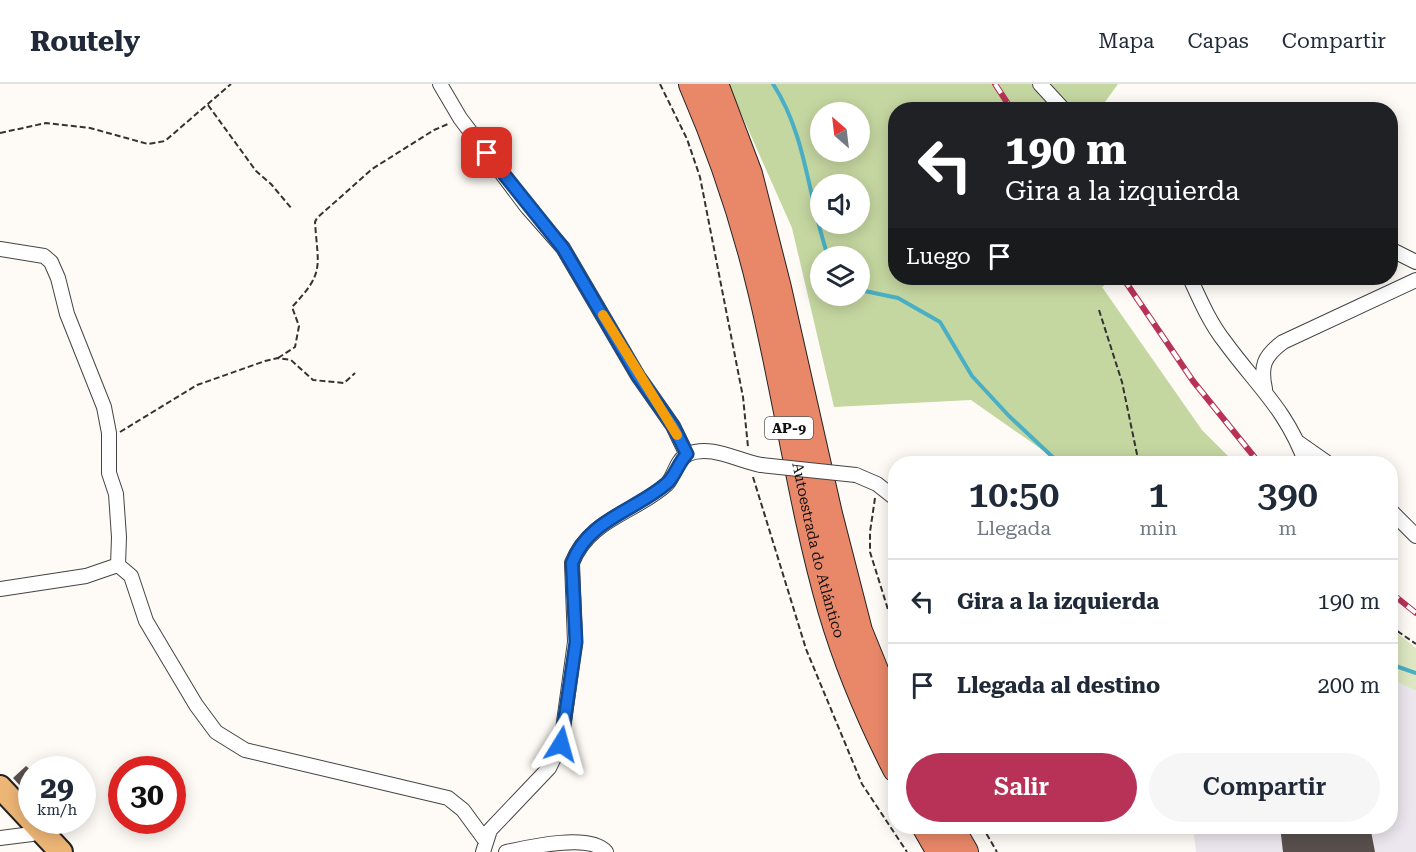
<!DOCTYPE html>
<html lang="es">
<head>
<meta charset="utf-8">
<style>
	:root { --surface:#fff; --page:#f6f6f7; --text:#1f2937; --muted:#747a83; --line:#e0e1e3; --accent:#b83257 }
	body { margin:0; font-family:"Roboto Serif",serif; background:var(--page); color:var(--text); height:100vh; display:flex; flex-direction:column; font-size:22px; white-space:nowrap }
	* { box-sizing:border-box; margin:0 }
	p { font-size:20px; color:var(--muted) }
	.icon { flex:none; width:33px; height:33px; fill:none; stroke:currentColor; stroke-width:2; stroke-linecap:round; stroke-linejoin:round }
	.map { position:relative; flex:1; overflow:hidden }
	.drawer { position:absolute; left:888px; top:372px; width:510px; height:378px; display:flex; flex-direction:column; background:var(--surface); border-radius:24px; box-shadow:0 3px 15px #0003 }
	.drawer>* { flex:none }
	.top-card { position:absolute; left:888px; top:18px; width:510px; height:183px; border-radius:24px; box-shadow:0 3px 15px #0003; background:#202124; color:#fff; overflow:hidden }
	.needle { width:39px; rotate:332deg }
	.controls { position:absolute; left:810px; top:18px; display:grid; gap:12px }
	.controls a { display:grid; place-items:center; width:60px; height:60px; border-radius:50%; background:var(--surface); box-shadow:0 3px 15px #0003; font-size:30px }
	.speed { position:absolute; left:18px; top:672px; display:flex; gap:12px; font-size:30px; font-weight:700; text-align:center }
	.speed>* { display:grid; place-content:center; width:78px; height:78px; border-radius:50%; background:var(--surface); box-shadow:0 3px 15px #0003; line-height:1 }
	.speed small { font-size:15px; font-weight:400 }
	.speed .limit { border:9px solid #d22; background:#fff; color:#111 }
	.pin { position:absolute; display:grid; place-items:center; width:51px; height:51px; color:#fff; margin:-26px; border-radius:12px; box-shadow:0 3px 9px #0006 }
	.me { position:absolute; width:66px; margin:-33px; rotate:8deg; stroke-linejoin:round; filter:drop-shadow(0 0 4px #0008) }
	.turn { display:flex; align-items:center; gap:21px; height:126px; padding:0 18px; font-size:27px }
	.turn .icon { width:78px; height:78px; stroke-width:2.5 }
	.turn b { display:block; font-size:42px; line-height:51px }
	.then { display:flex; align-items:center; height:57px; padding:0 18px; background:#0003; gap:12px; font-size:22px }
	.eta { display:flex; justify-content:space-evenly; align-items:center; height:102px; text-align:center }
	.eta b { font-size:36px; font-weight:600; line-height:42px }
	.primary-button { display:flex; gap:12px; margin-top:auto; padding:12px 18px }
	.primary-button a { flex:1; height:69px; border-radius:36px; background:var(--accent); color:#fff; font-size:24px; font-weight:600; line-height:69px; text-align:center }
	.primary-button a+a { background:var(--page); color:var(--text) }
	ul { padding:0; list-style:none }
	li { display:flex; align-items:center; gap:18px; height:84px; padding:0 18px; border-top:2px solid var(--line) }
	li div { flex:1 }
	li b { display:block; font-size:22px }
	li em { font-style:normal }
	header { display:flex; align-items:center; gap:36px; box-sizing:border-box; height:84px; padding:0 30px; background:var(--surface); border-bottom:2px solid var(--line) }
	header strong { font-size:28px }
	nav { display:flex; gap:33px; margin-inline-start:auto; font-size:21px }
	.map>svg:first-child { display:block }
	.industrial { fill:#ece7ee }
	.green { fill:#dde7c1 }
	.forest { fill:#c5d7a1; fill-rule:evenodd }
	.lines { fill:none; stroke-linecap:round; stroke-linejoin:round }
	.stream { stroke:#4aafc4; stroke-width:4 }
	.building { fill:#59504e }
	.minor-casing { stroke:#444; stroke-width:16 }
	.primary-casing { stroke:#222; stroke-width:26 }
	.motorway-casing { stroke:#222; stroke-width:28 }
	.path { stroke:#333; stroke-width:2; stroke-dasharray:6 3; stroke-linecap:butt }
	.minor { stroke:#fff; stroke-width:14 }
	.primary { stroke:#eeb676; stroke-width:22 }
	.motorway { stroke:#e98769; stroke-width:26 }
	.rail-casing { stroke:#b83257; stroke-width:6 }
	.rail { stroke:#fff; stroke-width:4; stroke-dasharray:11; stroke-linecap:butt }
	.minor-bridge-casing { stroke:#444; stroke-width:16; stroke-linecap:butt }
	.minor-bridge { stroke:#fff; stroke-width:14 }
	.route-casing { stroke:#114b97; stroke-width:15 }
	.route { stroke:#1a73e8; stroke-width:10 }
	.slow { stroke:#f59e0b; stroke-width:10 }
	.labels { text-anchor:middle; stroke-width:6; stroke-linejoin:round; paint-order:stroke }
	.shield { fill:#fff; stroke:#585858; stroke-width:1.5 }
	.shield-label { font-size:14px; font-weight:bold; fill:#111 }
	.street-label { font-size:15px; fill:#111; stroke:#fff }
</style>
</head>
<body>
<header>
<strong>Routely</strong>
<nav><a>Mapa</a><a>Capas</a><a>Compartir</a></nav>
</header>
<div class="map">
<svg width="1416" height="768" viewBox="0 0 1416 768">
	<rect width="100%" height="100%" fill="#fefbf6"/>
	<!-- industrial -->
	<path class="industrial" d="M1391 595 1416 607V768H1196L1193 743 1390 742Z"/>
	<!-- green -->
	<path class="green" d="M1391 544 1416 564V607L1391 595Z"/>
	<!-- forest -->
	<path class="forest" d="M728 0H1118L1100 25 896 26V194H1114L1102 203 1202 346 1235 379H1061L971 316 834 323 792 144ZM820 28H860V68H820ZM820 100H860V140H820ZM820 172H860V212H820Z"/>
	<g class="lines">
		<!-- stream -->
		<path class="stream" d="M773 0C807 52 808 115 828 172
			M860 206 898 214 940 238 972 292 1009 332 1060 380
			M1390 580 1416 589"/>
	</g>
	<!-- building -->
	<path class="building" d="M26 682 32 687V703L26 708 13 694Z
		M1280 742H1370L1375 768H1283Z"/>
	<g class="lines">
		<defs>
			<path id="minor" d="M440 0 460 34 527 123 563 164 638 292 673 342 687 371
				M1040 0 1064 26
				M0 165 44 172 51 178 58 194 67 230 104 323 109 349V389L116 410 119 453 118 481 131 492 146 537 196 621 216 648 245 666 448 714 463 726 485 756
				M1390 165 1416 178
				M1190 194C1200 216 1210 239 1225 258 1257 302 1287 326 1306 380
				M1265 305C1260 282 1264 272 1283 258L1416 196
				M1299 359 1329 380
				M856 391 877 400 896 415
				M1390 426 1416 452
				M0 505 86 492 118 481
				M0 754 32 750
				M483 768 490 746 549 684 561 660 575 558 572 479C589 435 635 429 667 400 675 391 676 376 688 370 711 360 738 377 761 381
				M506 768C529 763 590 749 606 768"/>
			<path id="primary" d="M0 703 61 768"/>
			<g id="motorway">
				<path id="s1" d="M692 0C721 67 744 135 761 206 787 312 801 420 831 525 847 580 870 634 896 685"/>
				<path d="M715 0 749 90 778 204 829 430 859 547 896 638"/>
				<path d="M925 742 940 768"/>
				<path d="M950 742 965 768"/>
			</g>
		</defs>
		<!-- minor casing -->
		<use href="#minor" class="minor-casing"/>
		<!-- primary casing -->
		<use href="#primary" class="primary-casing"/>
		<!-- motorway casing -->
		<use href="#motorway" class="motorway-casing"/>
		<!-- path -->
		<path class="path" d="M660 0 687 55 700 93 743 313 748 363
			M208 21 256 87 271 100 292 125
			M0 49 46 39 90 44 148 60 165 57 231 0
			M1099 226 1122 298 1139 380
			M278 274 295 263 299 242 292 223C325 188 318 184 315 138L317 134 372 85 434 46 448 40
			M120 348 197 301 265 277 278 274 291 276 313 296 344 299 355 289
			M753 393 806 565 862 700 907 768
			M875 414 870 448V468L896 551
			M1390 542 1416 560
			M982 742 997 768"/>
		<!-- minor -->
		<use href="#minor" class="minor"/>
		<!-- primary -->
		<use href="#primary" class="primary"/>
		<!-- motorway -->
		<use href="#motorway" class="motorway"/>
		<defs>
			<path id="rail" d="M995 0 1012 26
				M1123 194 1193 297 1260 380
				M1390 508 1416 529"/>
		</defs>
		<!-- rail casing -->
		<use href="#rail" class="rail-casing"/>
		<!-- rail -->
		<use href="#rail" class="rail"/>
		<defs>
			<path id="minor-bridge" d="M761 381 856 391"/>
		</defs>
		<!-- minor-bridge casing -->
		<use href="#minor-bridge" class="minor-bridge-casing"/>
		<!-- minor-bridge -->
		<use href="#minor-bridge" class="minor-bridge"/>
	</g>
	<g class="lines">
		<defs>
			<path id="route" d="M487 69 563 164 638 292 673 342 687 370C678 379 675 393 666 400 634 427 588 436 572 479L576 558 561 660"/>
		</defs>
		<!-- route casing -->
		<use href="#route" class="route-casing"/>
		<!-- route -->
		<use href="#route" class="route"/>
		<!-- slow -->
		<path class="slow" d="M603 231 677 351"/>
	</g>
	<g class="labels">
		<!-- shield labels -->
		<rect class="shield" x="765" y="333" width="48" height="22" rx="4.5"/>
		<g class="shield-label">
			<text x="789" y="349">AP-9</text>
		</g>
		<!-- street labels -->
		<g class="street-label">
			<text dy="5" stroke="none"><textPath href="#s1" startOffset="484">Autoestrada do Atlántico</textPath></text>
		</g>
	</g>
</svg>
<div class="controls">
<a><svg class="needle" viewBox="-14 -14 28 28"><path d="M0-13l5 13h-10z" fill="#e53935"/><path d="M0 13l5-13h-10z" fill="#747a83"/></svg></a>
<a><svg class="icon" aria-label="sound" viewBox="0 0 24 24"><path d="M4 9h4l5-4v14l-5-4H4zM17 9q2 3 0 6"/></svg></a>
<a><svg class="icon" aria-label="layers" viewBox="0 0 24 24"><path d="M12 4l9 5-9 5-9-5zM3 14l9 5 9-5"/></svg></a>
</div>
<div class="speed"><div>29<small>km/h</small></div><div class="limit">30</div></div>
<div class="pin" style="left:487px;top:69px;background:#d93025"><svg class="icon" aria-label="arrive" viewBox="0 0 24 24"><path d="M6 21V4h12l-3 4 3 4H6"/></svg></div>
<svg class="me" style="left:561px;top:660px" viewBox="-20 -20 40 40"><path d="M0-17L14 15 0 8-14 15z" fill="#1a73e8" stroke="#fff" stroke-width="4"/></svg>
<div class="top-card">
<div class="turn"><svg class="icon" aria-label="left" viewBox="0 0 24 24"><path d="M17 20v-9H6M10 6l-5 5 5 5"/></svg><div><b>190 m</b>Gira a la izquierda</div></div>
<div class="then">Luego<svg class="icon" aria-label="arrive" viewBox="0 0 24 24"><path d="M6 21V4h12l-3 4 3 4H6"/></svg></div>
</div>
<section class="drawer">
<div class="eta">
<div><b>10:50</b><p>Llegada</p></div>
<div><b>1</b><p>min</p></div>
<div><b>390</b><p>m</p></div>
</div>
<ul>
<li><svg class="icon" aria-label="left" viewBox="0 0 24 24"><path d="M17 20v-9H6M10 6l-5 5 5 5"/></svg><div><b>Gira a la izquierda</b></div><em>190 m</em></li>
<li><svg class="icon" aria-label="arrive" viewBox="0 0 24 24"><path d="M6 21V4h12l-3 4 3 4H6"/></svg><div><b>Llegada al destino</b></div><em>200 m</em></li>
</ul>
<div class="primary-button"><a>Salir</a><a>Compartir</a></div>
</section>
</div>
</body>
</html>
